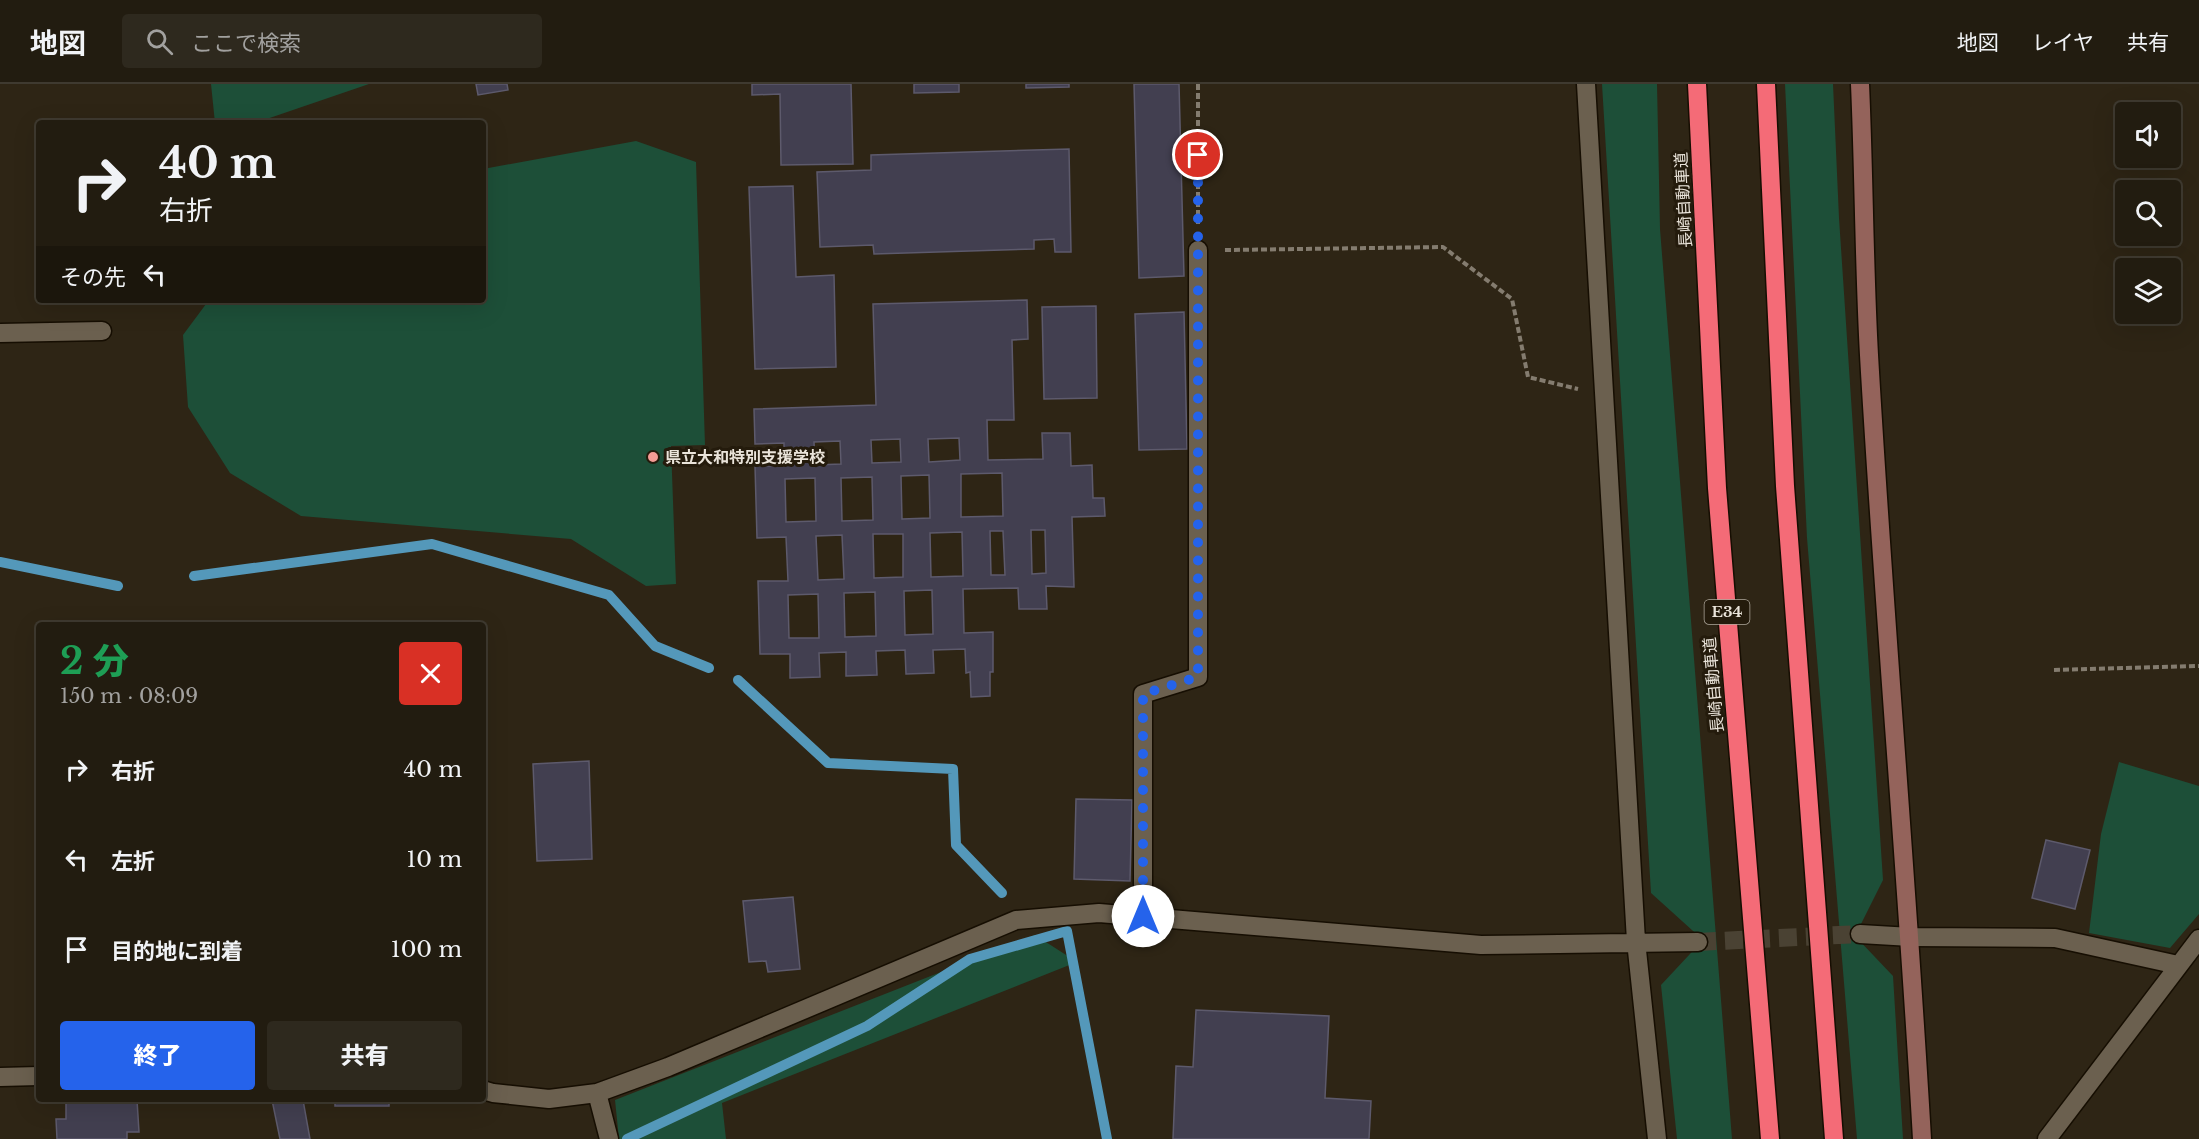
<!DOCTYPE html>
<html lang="ja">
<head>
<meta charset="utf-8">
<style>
	:root { --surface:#221c10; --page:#2e291e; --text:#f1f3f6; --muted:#a2a19f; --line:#3f3a30; --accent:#2563eb }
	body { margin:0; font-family:"Libre Baskerville","Noto Sans JP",serif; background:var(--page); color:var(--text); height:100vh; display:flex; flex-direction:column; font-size:22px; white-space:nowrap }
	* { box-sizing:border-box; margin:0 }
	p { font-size:20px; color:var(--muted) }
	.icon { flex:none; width:33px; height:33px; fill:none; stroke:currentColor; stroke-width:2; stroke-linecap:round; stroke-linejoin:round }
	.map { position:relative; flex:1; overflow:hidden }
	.drawer { position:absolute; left:36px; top:538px; width:450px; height:480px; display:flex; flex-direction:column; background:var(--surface); border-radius:6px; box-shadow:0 6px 24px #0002,0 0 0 2px var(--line) }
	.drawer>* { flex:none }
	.guide { position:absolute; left:36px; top:36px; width:450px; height:183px; border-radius:6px; box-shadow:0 6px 24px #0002,0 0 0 2px var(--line); background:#221c10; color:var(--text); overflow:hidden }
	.controls { position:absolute; left:2115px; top:18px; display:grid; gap:12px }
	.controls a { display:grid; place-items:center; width:66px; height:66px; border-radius:6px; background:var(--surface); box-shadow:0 6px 24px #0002,0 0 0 2px var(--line); font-size:30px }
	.pin { position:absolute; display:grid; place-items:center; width:51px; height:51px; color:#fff; margin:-26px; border:3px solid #fff; border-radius:50%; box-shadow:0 2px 6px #0007 }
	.me { position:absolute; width:66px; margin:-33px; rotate:0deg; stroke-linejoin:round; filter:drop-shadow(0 0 4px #0008) }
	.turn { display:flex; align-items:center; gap:21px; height:126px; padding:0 24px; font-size:27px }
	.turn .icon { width:78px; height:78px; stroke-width:2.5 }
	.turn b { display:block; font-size:42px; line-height:51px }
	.then { display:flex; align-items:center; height:57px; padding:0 24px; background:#0003; gap:12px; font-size:22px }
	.round { display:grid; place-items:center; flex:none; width:63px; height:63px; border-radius:6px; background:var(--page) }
	.overview { display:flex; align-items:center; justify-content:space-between; height:102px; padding:0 24px }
	h1 { font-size:36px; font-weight:800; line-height:45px; color:#1e9e55 }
	.cta { display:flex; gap:12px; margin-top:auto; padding:12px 24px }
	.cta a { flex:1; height:69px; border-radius:6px; background:var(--accent); color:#fff; font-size:24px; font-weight:800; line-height:69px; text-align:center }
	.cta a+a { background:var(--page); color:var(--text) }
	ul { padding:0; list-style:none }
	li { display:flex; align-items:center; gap:18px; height:90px; padding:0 24px }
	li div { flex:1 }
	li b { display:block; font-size:22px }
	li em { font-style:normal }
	header { display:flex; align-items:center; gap:36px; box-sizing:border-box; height:84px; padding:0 30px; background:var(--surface); border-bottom:2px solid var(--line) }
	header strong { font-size:28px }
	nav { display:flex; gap:33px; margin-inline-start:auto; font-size:21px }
	.search { width:420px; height:54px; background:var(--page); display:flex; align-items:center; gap:15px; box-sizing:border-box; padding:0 21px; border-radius:6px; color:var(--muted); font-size:22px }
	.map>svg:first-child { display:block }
	.green { fill:#1d4f38 }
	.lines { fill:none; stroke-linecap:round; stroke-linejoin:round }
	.stream { stroke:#5498ba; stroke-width:10 }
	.building { fill:#423f50; stroke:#5d5a6c; stroke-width:1.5; fill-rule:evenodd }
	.street-tunnel { stroke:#4a4233; stroke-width:18; stroke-dasharray:18 9; stroke-linecap:butt }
	.street-casing { stroke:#160e02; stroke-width:21 }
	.secondary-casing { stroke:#160e02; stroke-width:21 }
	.highway-casing { stroke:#160e02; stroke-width:21 }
	.path { stroke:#847c6f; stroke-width:4; stroke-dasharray:6 3; stroke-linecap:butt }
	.street { stroke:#6b604f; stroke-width:18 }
	.secondary { stroke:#94635b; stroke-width:18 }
	.highway { stroke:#f46b77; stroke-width:18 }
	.route { stroke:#2563eb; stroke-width:10; stroke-dasharray:0 18 }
	.poi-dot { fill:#f59c95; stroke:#241b0c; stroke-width:2 }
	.labels { text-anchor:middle; stroke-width:6; stroke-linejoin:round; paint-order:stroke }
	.shield { fill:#241b0c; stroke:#afa89c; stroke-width:1.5 }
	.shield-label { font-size:15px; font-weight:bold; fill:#eae4da }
	.street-label { font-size:16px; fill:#eae4da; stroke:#241b0c }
	.poi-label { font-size:16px; font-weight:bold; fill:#eae4da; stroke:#241b0c; text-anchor:start }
</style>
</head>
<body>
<header>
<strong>地図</strong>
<div class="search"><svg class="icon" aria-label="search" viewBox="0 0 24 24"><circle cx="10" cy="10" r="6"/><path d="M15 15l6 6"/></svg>ここで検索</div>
<nav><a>地図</a><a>レイヤ</a><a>共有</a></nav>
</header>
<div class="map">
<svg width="2199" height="1055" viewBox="0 0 2199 1055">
	<rect width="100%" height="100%" fill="#2e2515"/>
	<!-- green -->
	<path class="green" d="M211 0H369L255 39H215Z
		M1602 0H1657L1660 145 1732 1055H1677L1661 901 1703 856 1651 809Z
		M1785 0H1833L1839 134 1883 796 1855 852 1893 892 1903 1055H1857L1807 454Z
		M636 57 696 78 705 361 671 362 676 500 646 502 571 455 301 432 230 389 188 323 183 251 209 216H483V85Z
		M2119 678 2199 702V830L2170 864 2089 849 2101 750Z
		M1035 851 1077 878 722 1019 726 1055H619L615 1016Z"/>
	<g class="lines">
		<!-- stream -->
		<path class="stream" d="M0 478 118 502
			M194 492 432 460 609 511 655 562 709 584
			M738 596 828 679 953 685 956 761 1002 809
			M627 1055 867 942 970 875 1067 847 1107 1055"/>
	</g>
	<!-- building -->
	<path class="building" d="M476 0H507L508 6 478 11Z
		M752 0H851L853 80 781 81 780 10 752 11Z
		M914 0H959V8L914 9Z
		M1026 0H1069V3L1026 4Z
		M1134 0H1179L1184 192 1139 194Z
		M1069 65 1071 168H1055L1054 155 1034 156V165L874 170 873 161 820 163 817 88 871 86V71Z
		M793 102 796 193 834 191 836 283 755 285 749 103Z
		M1027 216 1028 255 1012 256 1014 336H987L988 376 1043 375 1042 349H1070L1071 382 1092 381 1093 414H1104L1105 432 1072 433 1074 503 1046 502 1047 525H1019L1018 504 963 505 964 549 993 548V588H990V612L971 613 970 588 966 589 965 565 933 566 934 589 906 590 905 566 876 567 877 591 846 592V568L819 569 820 593 790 594V570H760L758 497H788L786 453 757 454 755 382H784V359L755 360 754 325 876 321 873 220ZM959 354 960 376 929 378 928 355ZM900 355 901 378 872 379 871 356ZM840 357 841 380 815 381 814 358ZM1002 389 1003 432 961 433V390ZM929 391 930 434 902 435 901 392ZM872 393 873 436 842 437 841 394ZM815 394 816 437 786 438 785 395ZM1031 446H1045L1046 489 1032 490ZM990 447H1003L1005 491H991ZM962 448 963 492 931 493 930 449ZM873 450H903V493L874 494ZM842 451 844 495 818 496 816 452ZM932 506 933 550 905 551 904 507ZM875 508 876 552 845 553 844 509ZM818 510 819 554H789L788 511Z
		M1096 222 1097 314 1044 315 1042 223Z
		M1184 228 1187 365 1139 366 1135 230Z
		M589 677 592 775 537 777 533 680Z
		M1076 715 1132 716 1130 797 1074 795Z
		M2046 756 2090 766 2075 825 2032 814Z
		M793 813 800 885 768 888 766 877 749 878 743 817Z
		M1196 926 1329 932 1325 1014 1371 1017 1369 1055H1173L1176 982 1193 983Z
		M66 1016H137L139 1048H127V1055H57L56 1035H66Z
		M272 1016H303L310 1055H280Z
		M335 1016H389V1022H335Z"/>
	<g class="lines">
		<!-- street-tunnel -->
		<path class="street-tunnel" d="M1698 858 1860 850"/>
		<defs>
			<path id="street" d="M1586 0 1636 857 1657 1055
				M0 249 102 247
				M1143 832V610L1198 593V166
				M1860 850 1911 853 2055 854 2178 881
				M0 993 39 992
				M483 1006 493 1009 549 1015 597 1009 668 983 1016 836 1099 829 1481 861 1698 858
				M597 1009 609 1055
				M2047 1055 2199 855"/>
			<path id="secondary" d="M1860 0C1864 90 1864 181 1869 271 1884 532 1907 793 1922 1055"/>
			<path id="highway" d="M1697 0 1717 404 1770 1055
				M1766 0 1785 402 1834 1055"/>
		</defs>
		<!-- street casing -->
		<use href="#street" class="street-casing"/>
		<!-- secondary casing -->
		<use href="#secondary" class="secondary-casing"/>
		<!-- highway casing -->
		<use href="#highway" class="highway-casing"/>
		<!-- path -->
		<path class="path" d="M1198 0V140
			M1225 166 1443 163 1512 215 1528 293 1578 305
			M2054 586 2199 582"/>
		<!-- street -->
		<use href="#street" class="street"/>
		<!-- secondary -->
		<use href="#secondary" class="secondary"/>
		<!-- highway -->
		<use href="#highway" class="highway"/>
	</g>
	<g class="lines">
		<!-- route -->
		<path class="route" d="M1143 832V610L1198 593V71"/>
	</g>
	<!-- markers -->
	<circle class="poi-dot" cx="653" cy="373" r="6"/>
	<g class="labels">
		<!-- shield labels -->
		<rect class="shield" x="1704.5" y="516" width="45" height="24" rx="4.5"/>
		<g class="shield-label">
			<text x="1727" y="533">E34</text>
		</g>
		<!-- street labels -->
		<g class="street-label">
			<text transform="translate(1683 116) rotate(-93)" y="6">長崎自動車道</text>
			<text transform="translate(1713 601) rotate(-95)" y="6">長崎自動車道</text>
		</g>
		<!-- poi labels -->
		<g class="poi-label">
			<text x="665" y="379">県立大和特別支援学校</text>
		</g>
	</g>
</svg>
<div class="controls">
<a><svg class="icon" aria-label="sound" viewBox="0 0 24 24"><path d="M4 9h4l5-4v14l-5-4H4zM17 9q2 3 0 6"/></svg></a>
<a><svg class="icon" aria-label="search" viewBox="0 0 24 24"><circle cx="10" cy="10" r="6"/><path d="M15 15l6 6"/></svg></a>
<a><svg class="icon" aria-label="layers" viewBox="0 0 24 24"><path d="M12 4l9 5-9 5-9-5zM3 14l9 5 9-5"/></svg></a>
</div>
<div class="pin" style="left:1198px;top:71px;background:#d93025"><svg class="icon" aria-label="arrive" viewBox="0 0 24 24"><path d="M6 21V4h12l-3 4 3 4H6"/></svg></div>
<svg class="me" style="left:1143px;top:832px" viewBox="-20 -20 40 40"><circle r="19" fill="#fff"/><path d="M0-13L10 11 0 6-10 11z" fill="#2563eb"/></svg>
<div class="guide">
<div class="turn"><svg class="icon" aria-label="right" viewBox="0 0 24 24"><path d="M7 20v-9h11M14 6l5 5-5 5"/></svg><div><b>40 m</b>右折</div></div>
<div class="then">その先<svg class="icon" aria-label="left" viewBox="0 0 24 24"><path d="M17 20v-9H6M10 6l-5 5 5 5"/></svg></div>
</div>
<section class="drawer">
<div class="overview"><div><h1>2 分</h1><p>150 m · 08:09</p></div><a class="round" style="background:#d93025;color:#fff"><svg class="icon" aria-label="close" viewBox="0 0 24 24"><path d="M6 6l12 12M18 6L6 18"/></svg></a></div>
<ul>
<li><svg class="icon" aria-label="right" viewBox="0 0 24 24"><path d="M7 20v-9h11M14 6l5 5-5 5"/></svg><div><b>右折</b></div><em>40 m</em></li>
<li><svg class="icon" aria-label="left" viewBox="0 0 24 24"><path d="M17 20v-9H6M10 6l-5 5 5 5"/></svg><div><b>左折</b></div><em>10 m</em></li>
<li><svg class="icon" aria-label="arrive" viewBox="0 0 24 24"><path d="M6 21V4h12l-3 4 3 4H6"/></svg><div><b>目的地に到着</b></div><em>100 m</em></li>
</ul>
<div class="cta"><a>終了</a><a>共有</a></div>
</section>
</div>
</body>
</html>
